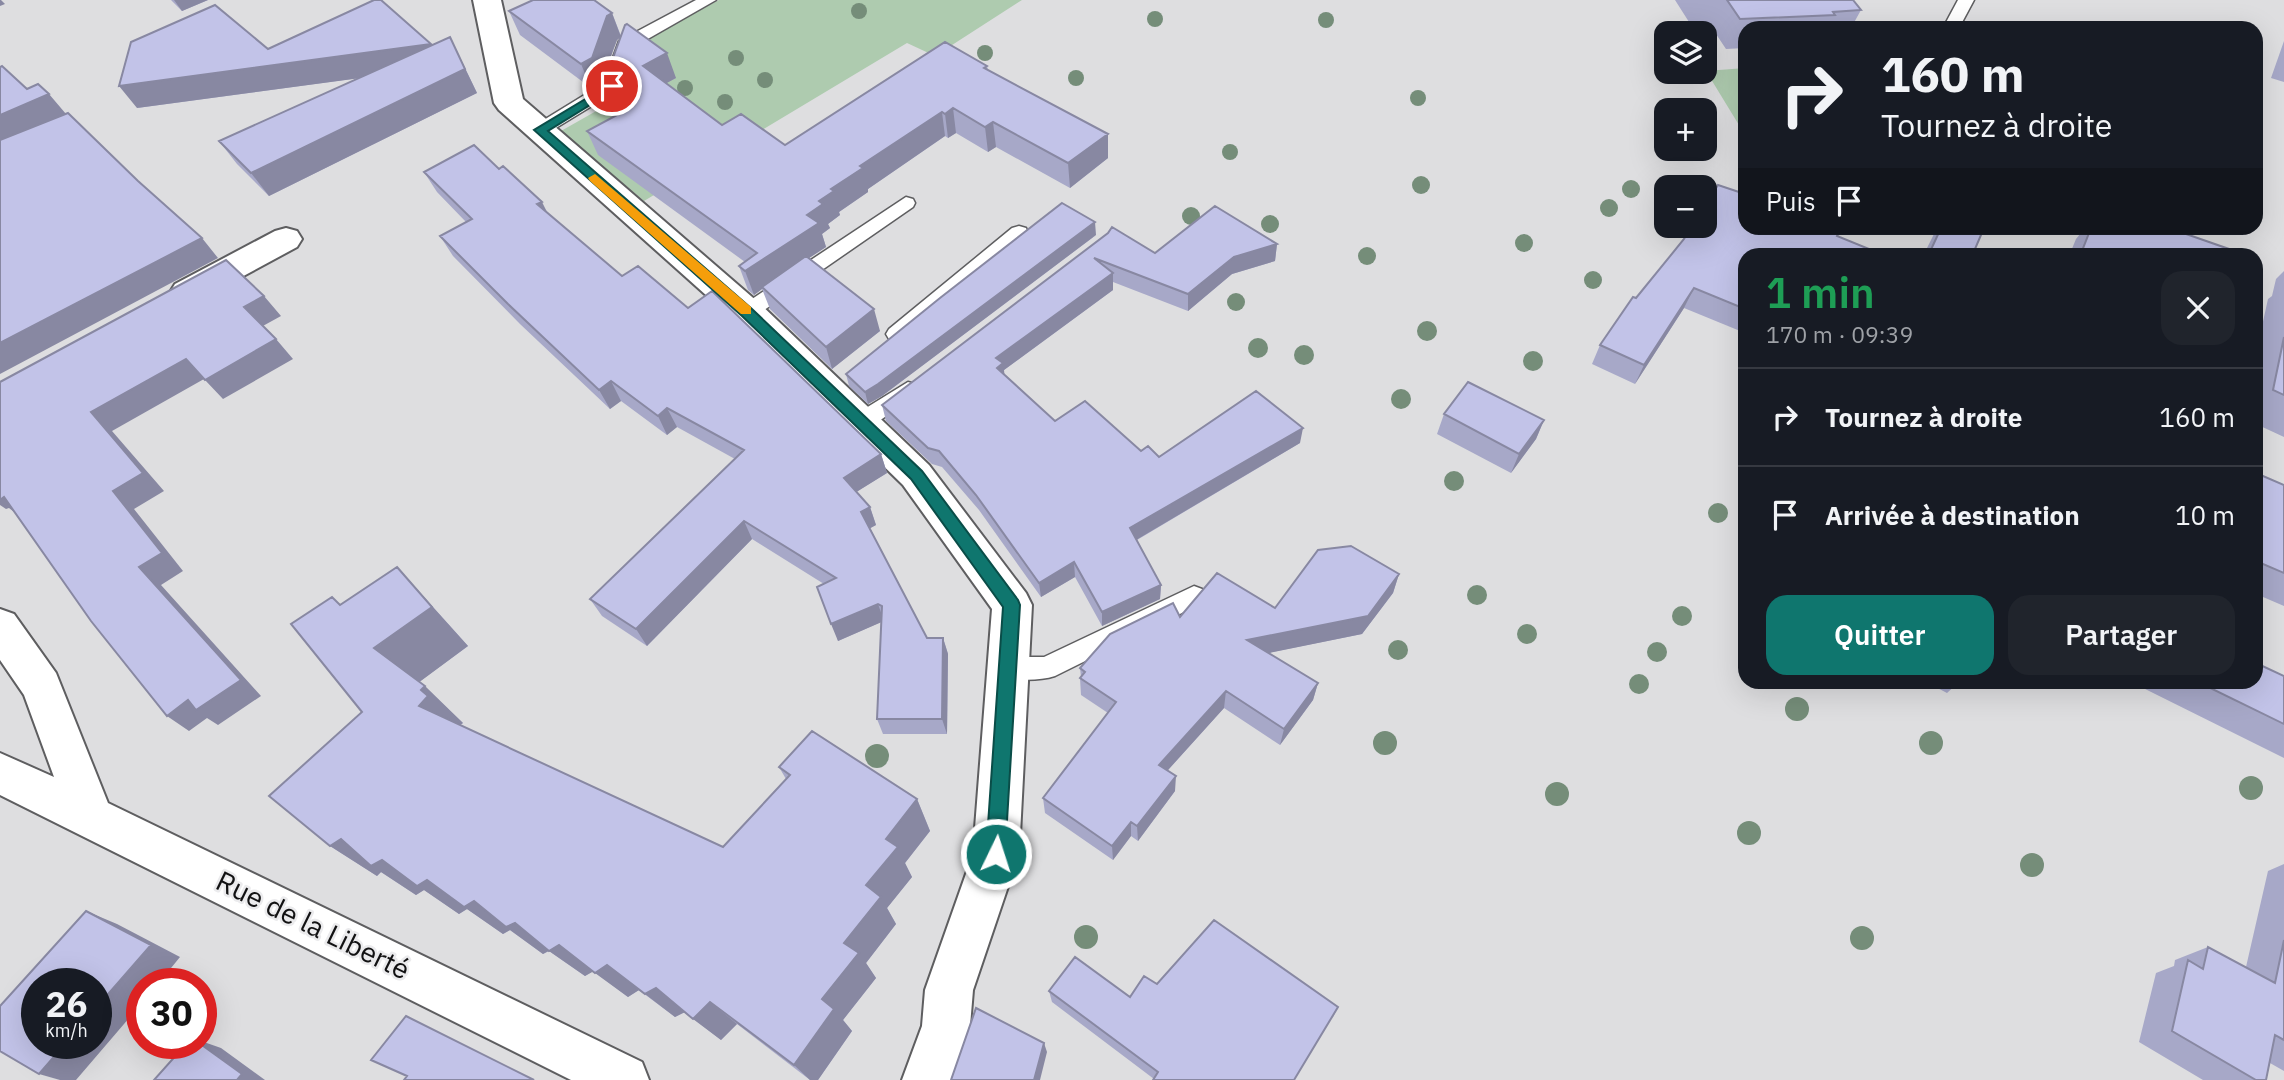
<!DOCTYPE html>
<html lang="fr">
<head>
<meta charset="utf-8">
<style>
	:root { --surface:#171b24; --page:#20242c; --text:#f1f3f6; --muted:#9ea1a6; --line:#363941; --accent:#0f766e }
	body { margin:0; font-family:"IBM Plex Sans",sans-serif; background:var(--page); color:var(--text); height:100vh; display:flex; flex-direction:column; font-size:26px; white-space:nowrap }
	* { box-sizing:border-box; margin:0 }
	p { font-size:23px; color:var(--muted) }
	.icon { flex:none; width:38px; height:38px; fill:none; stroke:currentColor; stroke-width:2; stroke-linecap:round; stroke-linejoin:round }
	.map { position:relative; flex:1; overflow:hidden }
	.sheet { position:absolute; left:1738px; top:248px; width:525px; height:441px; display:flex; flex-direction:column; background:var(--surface); border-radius:21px; box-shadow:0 7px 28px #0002 }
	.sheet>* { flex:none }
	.hud { position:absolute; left:1738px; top:21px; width:525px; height:214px; border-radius:21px; box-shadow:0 7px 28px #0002; background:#171b24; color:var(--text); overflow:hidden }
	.tools { position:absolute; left:1654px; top:21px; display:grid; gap:14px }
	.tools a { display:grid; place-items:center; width:63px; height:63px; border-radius:14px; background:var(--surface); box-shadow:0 7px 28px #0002; font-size:35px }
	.speed { position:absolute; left:21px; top:968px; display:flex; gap:14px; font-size:35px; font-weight:700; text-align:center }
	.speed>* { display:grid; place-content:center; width:91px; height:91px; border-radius:50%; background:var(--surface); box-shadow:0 7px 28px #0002; line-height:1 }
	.speed small { font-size:18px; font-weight:400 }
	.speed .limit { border:10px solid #d22; background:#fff; color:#111 }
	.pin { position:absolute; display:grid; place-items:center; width:60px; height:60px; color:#fff; margin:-30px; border:4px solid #fff; border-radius:50%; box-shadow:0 2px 7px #0007 }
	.me { position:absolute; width:77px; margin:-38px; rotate:4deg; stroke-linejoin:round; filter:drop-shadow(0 0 5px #0008) }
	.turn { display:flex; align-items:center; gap:24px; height:147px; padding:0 28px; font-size:32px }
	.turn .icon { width:91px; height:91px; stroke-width:2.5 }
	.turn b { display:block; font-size:49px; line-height:60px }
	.then { display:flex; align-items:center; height:66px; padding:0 28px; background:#0003; gap:14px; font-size:26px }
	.round { display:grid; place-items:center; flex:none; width:74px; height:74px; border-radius:21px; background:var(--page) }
	.summary { display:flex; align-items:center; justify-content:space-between; height:119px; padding:0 28px }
	h1 { font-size:42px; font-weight:600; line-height:52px; color:#1e9e55 }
	.cta { display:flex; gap:14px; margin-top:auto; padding:14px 28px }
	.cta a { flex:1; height:80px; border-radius:21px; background:var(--accent); color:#fff; font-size:28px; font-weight:600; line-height:80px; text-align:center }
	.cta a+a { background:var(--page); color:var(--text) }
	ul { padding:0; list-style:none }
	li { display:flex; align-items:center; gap:21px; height:98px; padding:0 28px; border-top:2px solid var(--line) }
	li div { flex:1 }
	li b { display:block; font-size:26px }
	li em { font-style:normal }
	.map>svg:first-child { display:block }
	.green { fill:#aecbaf }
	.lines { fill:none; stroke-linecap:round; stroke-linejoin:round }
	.lane-casing { stroke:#5e5e60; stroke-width:3 }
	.street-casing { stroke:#5e5e60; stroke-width:4 }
	.lane { fill:#fff; fill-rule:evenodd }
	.street { fill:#fff; fill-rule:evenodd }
	.tree { fill:#758d79 }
	.wall { fill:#a7a8c8; fill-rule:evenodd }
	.shaded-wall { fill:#8888a2 }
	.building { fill:#c2c3e8; stroke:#8888a2; stroke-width:2 }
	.route { fill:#0f766e; stroke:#0a4d48; stroke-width:2 }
	.slow { fill:#f59e0b }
	.labels { text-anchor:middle; stroke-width:5; stroke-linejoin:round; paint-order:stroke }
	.near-street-label { font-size:28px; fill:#121213; stroke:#ebebed }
</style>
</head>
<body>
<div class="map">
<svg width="2284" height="1080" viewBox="0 0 2284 1080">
	<rect width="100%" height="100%" fill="#dedee0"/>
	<!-- green -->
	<path class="green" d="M719 0H1022L935 56 907 43 644 201 561 131 672 68 639 42Z
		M1745 68V130H1742L1706 71Z"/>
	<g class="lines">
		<defs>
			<path id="lane" d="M696 0H716L632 48 618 90 546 134H534L531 130 534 126 604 83 619 41Z
				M1958 0H1974L1959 28H1943Z
				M906 197 913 199 915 203 913 207 754 317 747 319 740 317 737 312 740 307Z
				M1019 226 1026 228 1028 233 1026 238 903 339 896 341 889 339 886 334 889 329 1012 228Z
				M908 382 915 384 918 390 915 396 869 428 861 430 853 428 850 422 853 416Z
				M1194 586 1202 589 1206 596 1202 603 1055 676C1039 681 1016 681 1000 676L997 668 1000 660 1009 657H1044Z"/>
			<path id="street" d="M473 0H501L523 99 759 303 929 465 1026 593 1032 605 1019 854 973 990 970 1026 952 1080H902L922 1026 925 990 973 854 992 609 903 485 735 321 499 110 494 103Z
				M286 228 297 231 302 239 297 247 199 300 187 304 175 300 170 292 175 284 275 231Z
				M0 609 14 614 56 673 108 803 642 1062 649 1080H571L0 795V753L54 777 24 695 0 660Z"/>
		</defs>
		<!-- lane casing -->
		<use href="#lane" class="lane-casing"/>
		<!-- street casing -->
		<use href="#street" class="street-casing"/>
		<!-- lane -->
		<use href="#lane" class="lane"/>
		<!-- street -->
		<use href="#street" class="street"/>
	</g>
	<!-- trees -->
	<g class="tree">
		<circle cx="859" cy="11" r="8"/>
		<circle cx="1155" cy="19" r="8"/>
		<circle cx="1326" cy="20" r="8"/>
		<circle cx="985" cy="53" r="8"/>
		<circle cx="736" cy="58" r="8"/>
		<circle cx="1076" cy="78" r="8"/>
		<circle cx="765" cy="80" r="8"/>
		<circle cx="685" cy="88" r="8"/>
		<circle cx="1418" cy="98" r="8"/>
		<circle cx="725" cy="102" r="8"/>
		<circle cx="1230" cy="152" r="8"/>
		<circle cx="1421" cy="185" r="9"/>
		<circle cx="1631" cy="189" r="9"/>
		<circle cx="1609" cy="208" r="9"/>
		<circle cx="1191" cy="216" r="9"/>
		<circle cx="1270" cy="224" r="9"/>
		<circle cx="1524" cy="243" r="9"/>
		<circle cx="1367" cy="256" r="9"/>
		<circle cx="1593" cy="280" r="9"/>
		<circle cx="1236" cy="302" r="9"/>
		<circle cx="1427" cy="331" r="10"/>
		<circle cx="1258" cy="348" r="10"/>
		<circle cx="1304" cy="355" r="10"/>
		<circle cx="1533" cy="361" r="10"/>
		<circle cx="1401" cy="399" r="10"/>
		<circle cx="1454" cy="481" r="10"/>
		<circle cx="1718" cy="513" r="10"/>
		<circle cx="1477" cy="595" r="10"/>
		<circle cx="1682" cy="616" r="10"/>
		<circle cx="1527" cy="634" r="10"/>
		<circle cx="1398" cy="650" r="10"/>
		<circle cx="1657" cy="652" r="10"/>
		<circle cx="1639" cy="684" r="10"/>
		<circle cx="1797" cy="709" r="12"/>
		<circle cx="1385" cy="743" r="12"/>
		<circle cx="1931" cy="743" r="12"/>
		<circle cx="877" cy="756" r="12"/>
		<circle cx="2251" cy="788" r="12"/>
		<circle cx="1557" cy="794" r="12"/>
		<circle cx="1749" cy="833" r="12"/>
		<circle cx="2032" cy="865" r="12"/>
		<circle cx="1086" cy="937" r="12"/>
		<circle cx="1862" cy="938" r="12"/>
	</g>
	<!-- wall -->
	<path class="wall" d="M171 0H208L182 11Z
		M1675 0H1853L1861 10 1851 28H1745V48L1726 49 1708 22H1689Z
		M509 11 612 13 621 36 676 78 666 83 722 125 785 145 987 66 988 70 1108 158 1070 188 996 147 988 152 956 133 948 138 945 136 868 189V192L839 212 840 215 828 224 830 228 822 234 826 247 809 258 880 331 832 369 770 309 762 289 754 295 748 290 739 266 745 262 598 155 587 131 617 115 605 107 596 85 591 88 520 35ZM620 37 610 66 606 69 617 40Z
		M450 37 477 93 269 196 237 164 219 141 359 78 137 108 268 49 431 44 432 45Z
		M2284 41V82L2271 78Z
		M499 169 548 213 622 276 688 308 881 454 887 473 856 492 870 507 876 525 870 528 927 638H943L948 654 947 734H883L877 719 881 622 838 641 824 584 752 539 647 646 602 616 590 599 735 459 677 427 667 435 621 401 610 409 520 324 453 256 440 236 466 222 437 192 424 172Z
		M1937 228H1984L1972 256H1923Z
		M2085 228H2169L2227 256H2069L2076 239Z
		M1108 233 1155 253 1277 244 1275 261 1232 274 1188 311 1113 282V290L1004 370V374L1055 421 1159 457 1300 443 1137 540 1161 585 1160 599 1102 626 1075 577 1041 597 979 510 942 467 932 464 886 421 882 405Z
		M1096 235 882 396 868 404 849 386 846 374Z
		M1745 256V333L1684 308 1635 384 1592 364 1600 345Z
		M2284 271V437L2256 424V353L2268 299 2272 296 2276 279Z
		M1444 414 1544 420 1536 439 1511 473 1437 434Z
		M2256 473 2284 485V606L2256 594Z
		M397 567 468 646 419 682 463 723 460 725 723 847 786 779 779 767 917 799 930 831 905 863 912 877 887 908 896 924 866 963 876 978 843 1020 852 1031 818 1080H810L737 1024 721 1040 685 1012 675 1017 639 990 628 997 593 971 585 976 549 951 543 954 510 930 503 934 467 909 459 914 424 890 416 895 381 872 377 876 330 846 362 712 341 605Z
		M1399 574 1393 593 1362 634 1268 653 1318 683 1313 700 1280 745 1224 708 1168 770 1175 791 1138 841 1131 836 1113 860 1045 813 1043 798 1108 713 1081 695 1080 678 1081 677 1080 668 1180 617 1275 608Z
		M2284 676V758L2131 682H2256Z
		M1926 682H1959L1947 693Z
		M2284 864V1071L2270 1063 2266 1080H2203L2139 1042 2156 973 2174 966 2175 960 2208 947 2246 967 2268 871Z
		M1157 984 1338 1007 1333 1017 1154 1079 1052 1002 1049 991 1130 997Z"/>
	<!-- shaded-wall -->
	<path class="shaded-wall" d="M0 0H1L5 4 0 6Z
		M174 0H208L182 11Z
		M612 13 621 37 617 40 602 80 597 75 600 82H595L596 85 591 88 581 64 607 16Z
		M450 37 477 93 269 196 251 173Z
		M431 44 443 67 137 108 119 86Z
		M667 53 676 78 652 91 643 66Z
		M49 94 66 114 0 143V115Z
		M953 108 956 133 948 138 945 114Z
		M942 112 945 136 868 189V192L839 212 840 215 828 224 830 228 822 234 826 247 763 288 762 287V289L754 295 745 271 831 189 860 166Z
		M993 122 996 147 988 152 985 127Z
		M1108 134V158L1070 188 1068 163Z
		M542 202 552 222 537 204Z
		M1095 222 1096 235 882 396 868 404 865 392Z
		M202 238 218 258 0 374V343Z
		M1277 244 1275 261 1232 274 1188 311V294L1234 257Z
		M1113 273V290L1004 370 1005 380 1000 384 996 358Z
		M1694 288 1684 308 1635 384 1644 365Z
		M264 296 281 316 261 327 244 307Z
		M874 309 880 331 832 369 826 347Z
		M276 339 293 359 223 399 205 380Z
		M186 359 204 379 112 431 164 491 134 509 183 571 161 585 261 696 218 725 207 718 189 731 167 716 139 567 113 491 91 412Z
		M611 381 621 401 610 409 599 390Z
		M667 408 677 427 667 435 658 416Z
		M1544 420 1536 439 1511 473 1519 454Z
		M1303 428 1300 443 1131 543 1130 528Z
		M881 454 887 473 850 496 844 478Z
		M0 495 4 497 23 519 9 508 6 509 0 505Z
		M870 507 876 525 867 530 861 512Z
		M744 521 752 539 647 646 636 629Z
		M1074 562 1075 577 1041 597 1039 583Z
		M397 567 468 646 414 686 374 648 381 644Z
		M1399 574 1393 593 1362 634 1245 658 1247 640Z
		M1161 585 1160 599 1102 626V612Z
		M878 604 884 621 838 641 831 624Z
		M943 638 948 654 947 734 942 719Z
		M1318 683 1313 700 1280 745 1284 729Z
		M425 686 463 723 460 725 419 706 421 690Z
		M1226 691 1224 708 1159 780V765Z
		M1176 776 1175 791 1138 841 1137 826Z
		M917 799 930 831 905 863 912 877 887 908 896 924 866 963 876 978 843 1020 852 1031 818 1080H810L794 1065 822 999 866 885 886 839Z
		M1131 822V836L1113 860 1112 846Z
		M341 839 382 860 474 901 515 923 552 949 543 954 510 930 503 934 467 909 459 914 424 890 416 895 381 872 377 876 330 846Z
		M86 911 117 924 180 957 158 984H142V1003L76 1080H60L39 1074 66 1043H96V1008Z
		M559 945 594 971 585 976 549 951Z
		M607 965 639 990 628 997 595 973Z
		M656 988 685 1012 675 1017 645 994Z
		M710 1002 737 1024 721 1040 693 1019Z
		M201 1041 221 1048 265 1080H237L199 1043H201Z
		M1044 1043 1047 1052 1040 1080H1034Z"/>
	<!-- building -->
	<path class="building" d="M374 0H381L431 44 119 86 131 42 215 5 268 49Z
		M533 0H594L612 13 607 16 592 58 581 64 509 11Z
		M1727 0H1853L1861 10 1833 12 1835 15 1740 19Z
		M627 24 667 53 643 66 722 125 741 114 785 145 945 42 987 66 984 68 1108 134 1068 163 993 122 985 127 953 108 945 114 942 112 860 166 863 168 831 189 834 191 819 201 823 204 807 215 819 223 745 271 739 266 757 253 587 131 630 108 595 82 602 78 597 75 610 66 625 25Z
		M450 37 465 69 251 173 219 141Z
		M2 66 27 89 38 84 49 94 0 115V67Z
		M68 113 138 181 202 238 0 343V140Z
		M474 145 499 169 503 166 542 202 537 204 622 276 638 266 688 308 712 291 881 454 844 478 870 507 861 512 927 638H943L942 719H877L882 606 878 604 831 624 817 587 836 578 744 521 636 629 590 599 744 450 667 408 658 416 611 381 599 390 508 304 440 236 472 219 424 172Z
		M1718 185 1745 194V228H1841L1837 236 1886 256H1745V309L1694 288 1644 365 1600 345 1633 297 1636 298 1684 239 1692 226H1704V207Z
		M1062 203 1095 222 878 384 865 392 846 374 940 298Z
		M1215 206 1277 244 1234 257 1188 294 1094 258 1113 273 996 358 1003 363 997 368 1055 421 1085 401 1141 451 1148 446 1159 457 1256 391 1303 428 1130 528 1161 585 1102 612 1074 562 1039 583 976 495 939 451 928 448 882 405 1108 233 1112 227 1155 253Z
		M1941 228H1984L1972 256H1928Z
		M2091 228H2169L2229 249 2227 256H2080Z
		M806 256 874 309 826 347 762 287Z
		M226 260 264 296 244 307 276 339 205 380 186 359 91 412 143 473 113 491 162 553 139 567 241 680 196 710 188 700 167 716 91 621 4 497 0 500V382Z
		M2284 337V395L2273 390Z
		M1468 382 1544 420 1519 454 1444 414Z
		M2256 473 2284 485V573L2256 561Z
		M1351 546 1399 574 1368 616 1247 640 1318 683 1284 729 1226 691 1159 765 1176 776 1137 826 1131 822 1112 846 1043 798 1116 702 1080 678 1085 672 1080 668 1110 634 1173 603 1180 617 1217 573 1275 608 1318 550Z
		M397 567 432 607 374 648 425 686 421 690 428 696 419 706 723 847 790 775 779 767 812 731 917 799 886 839 898 847 866 885 881 897 844 943 859 953 822 999 834 1009 794 1065 710 1002 693 1019 656 988 645 994 607 965 595 973 559 945 549 951 515 923 506 927 474 901 464 907 427 880 417 886 382 860 371 866 341 839 330 846 269 796 362 712 291 624 332 597 340 605Z
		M2256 663 2284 676V724L2198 682H2256Z
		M86 911 151 945 96 1008V984H37V1043H66L39 1074 0 1051V1006Z
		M1214 920 1338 1007 1294 1080H1153L1158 1072 1049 991 1075 957 1130 997 1144 976 1157 984Z
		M2284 940V1040L2275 1035 2266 1080H2256L2172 1031 2188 960 2203 969 2208 947 2275 983Z
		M976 1008 1044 1043 1034 1080H951Z
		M406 1016 534 1080H404L407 1076 371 1060Z
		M187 1043H199L242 1074 237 1080H154Z"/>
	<!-- route -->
	<path class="route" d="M612 83 616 84V89L548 131 752 309 922 471 1018 600 1020 605 1005 854 1002 860 996 863 989 860 986 854 1003 607 911 479 742 316 534 130Z"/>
	<!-- slow -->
	<path class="slow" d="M595 174 751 307V314H741L590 181 588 178Z"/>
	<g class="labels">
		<!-- near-street labels -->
		<g class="near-street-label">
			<text transform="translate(313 925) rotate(26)" y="10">Rue de la Liberté</text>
		</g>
	</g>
</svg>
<div class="tools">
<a><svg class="icon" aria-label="layers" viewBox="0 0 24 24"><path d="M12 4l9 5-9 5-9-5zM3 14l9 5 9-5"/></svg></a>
<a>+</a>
<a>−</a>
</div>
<div class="speed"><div>26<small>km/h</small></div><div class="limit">30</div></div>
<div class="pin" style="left:612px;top:86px;background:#d93025"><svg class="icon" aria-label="arrive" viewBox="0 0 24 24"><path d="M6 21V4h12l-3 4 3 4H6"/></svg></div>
<svg class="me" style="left:996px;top:854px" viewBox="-20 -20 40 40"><circle r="17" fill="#0f766e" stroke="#fff" stroke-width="3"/><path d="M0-11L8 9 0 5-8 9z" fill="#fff"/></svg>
<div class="hud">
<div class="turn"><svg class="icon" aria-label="right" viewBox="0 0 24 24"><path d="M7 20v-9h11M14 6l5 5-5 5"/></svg><div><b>160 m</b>Tournez à droite</div></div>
<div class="then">Puis<svg class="icon" aria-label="arrive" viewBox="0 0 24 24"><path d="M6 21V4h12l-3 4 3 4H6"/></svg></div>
</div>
<section class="sheet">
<div class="summary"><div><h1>1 min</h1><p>170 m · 09:39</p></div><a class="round"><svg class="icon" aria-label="close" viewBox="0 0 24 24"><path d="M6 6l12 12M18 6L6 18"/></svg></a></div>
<ul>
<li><svg class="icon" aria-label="right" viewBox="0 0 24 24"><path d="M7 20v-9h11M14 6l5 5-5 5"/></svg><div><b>Tournez à droite</b></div><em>160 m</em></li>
<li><svg class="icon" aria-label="arrive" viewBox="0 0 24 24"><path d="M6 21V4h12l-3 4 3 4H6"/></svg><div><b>Arrivée à destination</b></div><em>10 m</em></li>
</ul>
<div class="cta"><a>Quitter</a><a>Partager</a></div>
</section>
</div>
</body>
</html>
